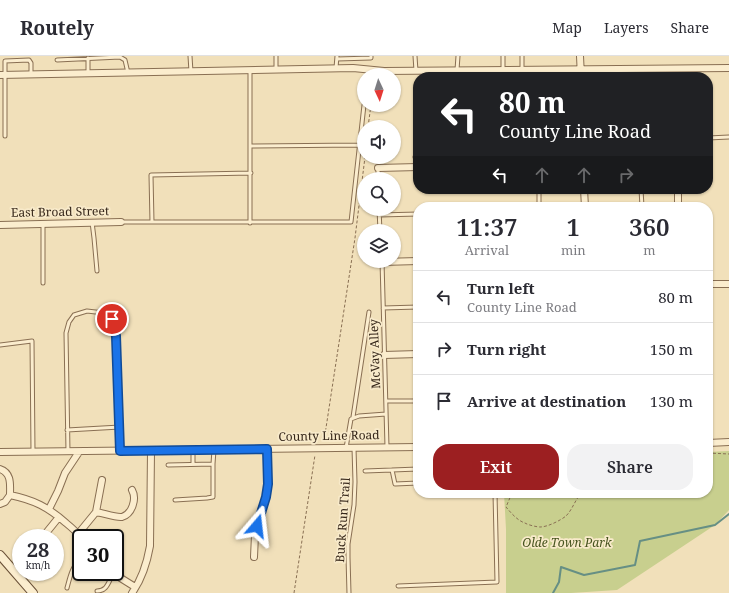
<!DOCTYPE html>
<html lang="en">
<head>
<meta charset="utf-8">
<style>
	:root { --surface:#fff; --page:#f2f2f3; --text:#2b2b33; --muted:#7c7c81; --line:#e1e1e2; --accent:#9c1f21 }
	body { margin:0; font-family:"Noto Serif",serif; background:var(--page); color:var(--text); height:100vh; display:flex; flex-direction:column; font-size:15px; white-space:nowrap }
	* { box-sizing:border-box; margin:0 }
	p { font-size:13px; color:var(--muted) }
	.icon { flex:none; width:22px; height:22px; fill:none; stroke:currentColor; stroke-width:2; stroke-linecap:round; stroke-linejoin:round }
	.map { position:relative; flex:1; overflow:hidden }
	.drawer { position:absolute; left:413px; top:146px; width:300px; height:296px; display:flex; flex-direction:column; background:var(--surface); border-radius:16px; box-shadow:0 1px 3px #0004 }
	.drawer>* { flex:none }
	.hud { position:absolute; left:413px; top:16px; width:300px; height:122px; border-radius:16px; box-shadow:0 1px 3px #0004; background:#202124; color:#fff; overflow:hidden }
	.needle { width:26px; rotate:176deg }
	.fabs { position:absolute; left:357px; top:12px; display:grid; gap:8px }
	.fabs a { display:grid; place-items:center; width:44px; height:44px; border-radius:50%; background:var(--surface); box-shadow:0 1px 3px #0004; font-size:20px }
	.speed { position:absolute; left:12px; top:473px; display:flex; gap:8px; font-size:20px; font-weight:700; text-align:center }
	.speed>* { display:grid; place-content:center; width:52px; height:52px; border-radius:50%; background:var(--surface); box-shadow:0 1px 3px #0004; line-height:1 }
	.speed small { font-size:10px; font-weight:400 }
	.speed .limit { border:2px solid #111; border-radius:6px; background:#fff; color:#111 }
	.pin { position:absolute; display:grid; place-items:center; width:34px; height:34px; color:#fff; margin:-17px; border:2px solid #fff; border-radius:50%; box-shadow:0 1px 4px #0007 }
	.me { position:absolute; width:44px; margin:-22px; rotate:17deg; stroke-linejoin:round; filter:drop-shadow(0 0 3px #0008) }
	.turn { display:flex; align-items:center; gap:14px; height:84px; padding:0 20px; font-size:18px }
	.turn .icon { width:52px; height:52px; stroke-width:2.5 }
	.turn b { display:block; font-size:28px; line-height:34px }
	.lanes { display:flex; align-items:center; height:38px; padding:0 20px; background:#0003; justify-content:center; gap:20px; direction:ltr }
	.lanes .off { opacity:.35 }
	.eta { display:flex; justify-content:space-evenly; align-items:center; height:68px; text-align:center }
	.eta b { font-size:24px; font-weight:600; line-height:28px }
	.primary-button { display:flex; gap:8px; margin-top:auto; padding:8px 20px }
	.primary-button a { flex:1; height:46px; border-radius:16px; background:var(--accent); color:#fff; font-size:16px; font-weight:600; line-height:46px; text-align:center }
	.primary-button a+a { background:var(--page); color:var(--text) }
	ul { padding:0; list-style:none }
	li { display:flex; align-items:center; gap:12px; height:52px; padding:0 20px; border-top:1px solid var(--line) }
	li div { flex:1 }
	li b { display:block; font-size:15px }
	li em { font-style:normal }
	header { display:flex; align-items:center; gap:24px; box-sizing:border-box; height:56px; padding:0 20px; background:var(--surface); border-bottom:1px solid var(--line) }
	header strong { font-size:19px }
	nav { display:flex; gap:22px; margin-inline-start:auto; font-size:14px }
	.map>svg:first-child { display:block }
	.green { fill:#c8cf8e }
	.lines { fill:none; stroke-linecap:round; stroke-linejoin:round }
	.stream { stroke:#668f84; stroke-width:2 }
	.lane-casing { stroke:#896f53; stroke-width:5 }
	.street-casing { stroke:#896f53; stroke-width:8 }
	.secondary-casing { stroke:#6a5037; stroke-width:10 }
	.path { stroke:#896f53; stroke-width:1; stroke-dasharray:3 2; stroke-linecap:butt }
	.lane { stroke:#fbedce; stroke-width:3 }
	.street { stroke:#fbedce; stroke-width:6 }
	.secondary { stroke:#fbedce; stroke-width:8 }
	.route-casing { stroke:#114b97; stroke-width:10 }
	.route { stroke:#1a73e8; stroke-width:7 }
	.labels { text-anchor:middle; stroke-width:3.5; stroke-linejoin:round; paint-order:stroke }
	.street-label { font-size:12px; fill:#36271a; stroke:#f8eaca }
	.park-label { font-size:12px; font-style:italic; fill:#47541f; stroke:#f8eaca }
</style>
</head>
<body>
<header>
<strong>Routely</strong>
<nav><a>Map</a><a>Layers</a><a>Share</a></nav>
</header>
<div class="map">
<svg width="729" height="537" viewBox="0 0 729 537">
	<rect width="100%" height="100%" fill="#f1e0ba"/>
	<!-- green -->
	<path class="green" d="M729 395V454L715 469 617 534 571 537H506V473L504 437H708V396Z"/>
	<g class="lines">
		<!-- stream -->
		<path class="stream" d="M553 537 559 526 561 511 584 519 635 509 640 485 715 469 729 458"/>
		<defs>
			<path id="lane" d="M190 0 191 16
				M276 0V14
				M415 0 416 15
				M503 0V14
				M522 0V14
				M337 3 371 2V0
				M57 4 120 1 125 4 128 17
				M336 12 337 0
				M457 14 458 0
				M535 14V21
				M250 15V167
				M441 15V21
				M88 17V2
				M5 80V5L29 4 31 7V18
				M708 82 729 81
				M251 90 359 89
				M415 101H418
				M378 112V123
				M539 133V151
				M641 133 642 151
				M379 153 380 175
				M379 159 418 158
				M92 166 94 182 97 215
				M121 166H351L364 49
				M152 166 151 119 251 117
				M382 205 387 391
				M43 227V167
				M383 252 418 251
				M0 289 32 285 33 396
				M386 345H418
				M353 361 369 256
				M67 374 120 371
				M346 392 351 363 359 360 386 358
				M68 396 66 277 69 266 74 259 87 255 104 257 112 263 116 280 120 395
				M193 408V394
				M168 409 213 408 214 394
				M392 414 418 413
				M365 415 392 414 395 428 418 427
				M175 444 207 442 213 441V408
				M398 530 497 526 495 437
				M67 532C70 521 72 510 81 503
				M97 535C107 535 108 527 113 518
				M349 537 348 501V488L354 449 355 426 354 392"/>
			<path id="street" d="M580 0 581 21
				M0 19 353 12 384 15 729 12
				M378 112 418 111
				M584 133 585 151
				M678 133V151
				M0 169 121 166
				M382 206 418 205
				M708 228H729
				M384 299 418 298
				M708 387 729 386
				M0 396 418 391
				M0 413C12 417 10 429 10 439
				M0 448 5 446 10 439C34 444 48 451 66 467 71 471 77 476 81 482
				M49 453 58 435 65 417 79 396
				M96 456C103 457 116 462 122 461 132 458 137 443 132 434
				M78 478 96 456 102 424
				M42 482 59 461
				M254 501 255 479 259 461 266 441 268 427 267 393
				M111 516 135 531
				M132 537C142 523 147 507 150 490L151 395"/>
			<path id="secondary" d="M0 499 33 537"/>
		</defs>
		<!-- lane casing -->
		<use href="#lane" class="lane-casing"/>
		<!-- street casing -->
		<use href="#street" class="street-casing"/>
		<!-- secondary casing -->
		<use href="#secondary" class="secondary-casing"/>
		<!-- path -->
		<path class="path" d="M368 71 371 49
			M361 138H364
			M324 385 355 182 365 101
			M708 397 729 398
			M512 437 506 451C511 457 518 465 525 467 528 469 537 471 540 471 548 471 561 464 566 460 573 453 575 443 582 437
			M294 537 315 399"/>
		<!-- lane -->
		<use href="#lane" class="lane"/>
		<!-- street -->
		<use href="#street" class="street"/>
		<!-- secondary -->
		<use href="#secondary" class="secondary"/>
	</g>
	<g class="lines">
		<defs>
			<path id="route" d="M112 263 116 280 120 395 267 393 268 428 266 441 257 470"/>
		</defs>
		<!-- route casing -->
		<use href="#route" class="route-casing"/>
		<!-- route -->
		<use href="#route" class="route"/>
	</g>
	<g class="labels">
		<!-- street labels -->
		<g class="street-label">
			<text transform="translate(60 156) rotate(-1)" y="4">East Broad Street</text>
			<text transform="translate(375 298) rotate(-92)" y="4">McVay Alley</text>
			<text transform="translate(329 380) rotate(-1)" y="4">County Line Road</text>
			<text transform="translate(343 464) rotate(-86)" y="4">Buck Run Trail</text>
		</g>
		<!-- park labels -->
		<g class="park-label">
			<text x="567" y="491">Olde Town Park</text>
		</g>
	</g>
</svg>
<div class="fabs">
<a><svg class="needle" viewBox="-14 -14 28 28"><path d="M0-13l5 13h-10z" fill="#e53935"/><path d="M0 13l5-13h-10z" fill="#7c7c81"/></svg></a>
<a><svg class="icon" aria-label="sound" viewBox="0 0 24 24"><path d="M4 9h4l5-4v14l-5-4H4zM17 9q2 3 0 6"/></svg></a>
<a><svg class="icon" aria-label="search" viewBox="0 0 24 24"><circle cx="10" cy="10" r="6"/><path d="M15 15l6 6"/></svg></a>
<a><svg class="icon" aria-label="layers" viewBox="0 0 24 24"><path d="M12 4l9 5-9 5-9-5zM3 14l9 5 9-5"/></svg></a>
</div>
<div class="speed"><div>28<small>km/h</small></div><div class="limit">30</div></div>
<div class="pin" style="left:112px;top:263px;background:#d93025"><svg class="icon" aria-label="arrive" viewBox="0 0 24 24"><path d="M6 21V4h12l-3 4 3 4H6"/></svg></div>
<svg class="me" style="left:257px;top:470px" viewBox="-20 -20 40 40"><path d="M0-17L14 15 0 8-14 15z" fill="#1a73e8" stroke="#fff" stroke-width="4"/></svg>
<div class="hud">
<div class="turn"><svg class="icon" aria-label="left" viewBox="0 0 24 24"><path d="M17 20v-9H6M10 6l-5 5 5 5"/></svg><div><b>80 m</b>County Line Road</div></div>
<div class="lanes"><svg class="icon" aria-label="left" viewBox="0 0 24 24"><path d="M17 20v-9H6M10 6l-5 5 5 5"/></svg><svg class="icon off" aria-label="ahead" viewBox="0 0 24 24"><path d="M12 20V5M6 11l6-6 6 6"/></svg><svg class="icon off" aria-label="ahead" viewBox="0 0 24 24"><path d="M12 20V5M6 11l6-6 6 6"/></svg><svg class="icon off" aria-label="right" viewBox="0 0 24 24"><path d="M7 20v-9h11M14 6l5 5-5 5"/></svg></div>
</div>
<section class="drawer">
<div class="eta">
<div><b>11:37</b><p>Arrival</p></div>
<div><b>1</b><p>min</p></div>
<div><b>360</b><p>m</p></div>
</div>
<ul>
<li><svg class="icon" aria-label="left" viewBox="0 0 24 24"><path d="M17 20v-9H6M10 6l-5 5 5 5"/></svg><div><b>Turn left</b><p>County Line Road</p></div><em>80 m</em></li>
<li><svg class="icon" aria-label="right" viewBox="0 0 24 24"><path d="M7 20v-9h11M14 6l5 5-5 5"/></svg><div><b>Turn right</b></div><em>150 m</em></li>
<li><svg class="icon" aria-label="arrive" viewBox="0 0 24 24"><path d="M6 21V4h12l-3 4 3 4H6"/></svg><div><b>Arrive at destination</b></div><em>130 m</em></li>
</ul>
<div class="primary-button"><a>Exit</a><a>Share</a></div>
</section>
</div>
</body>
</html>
